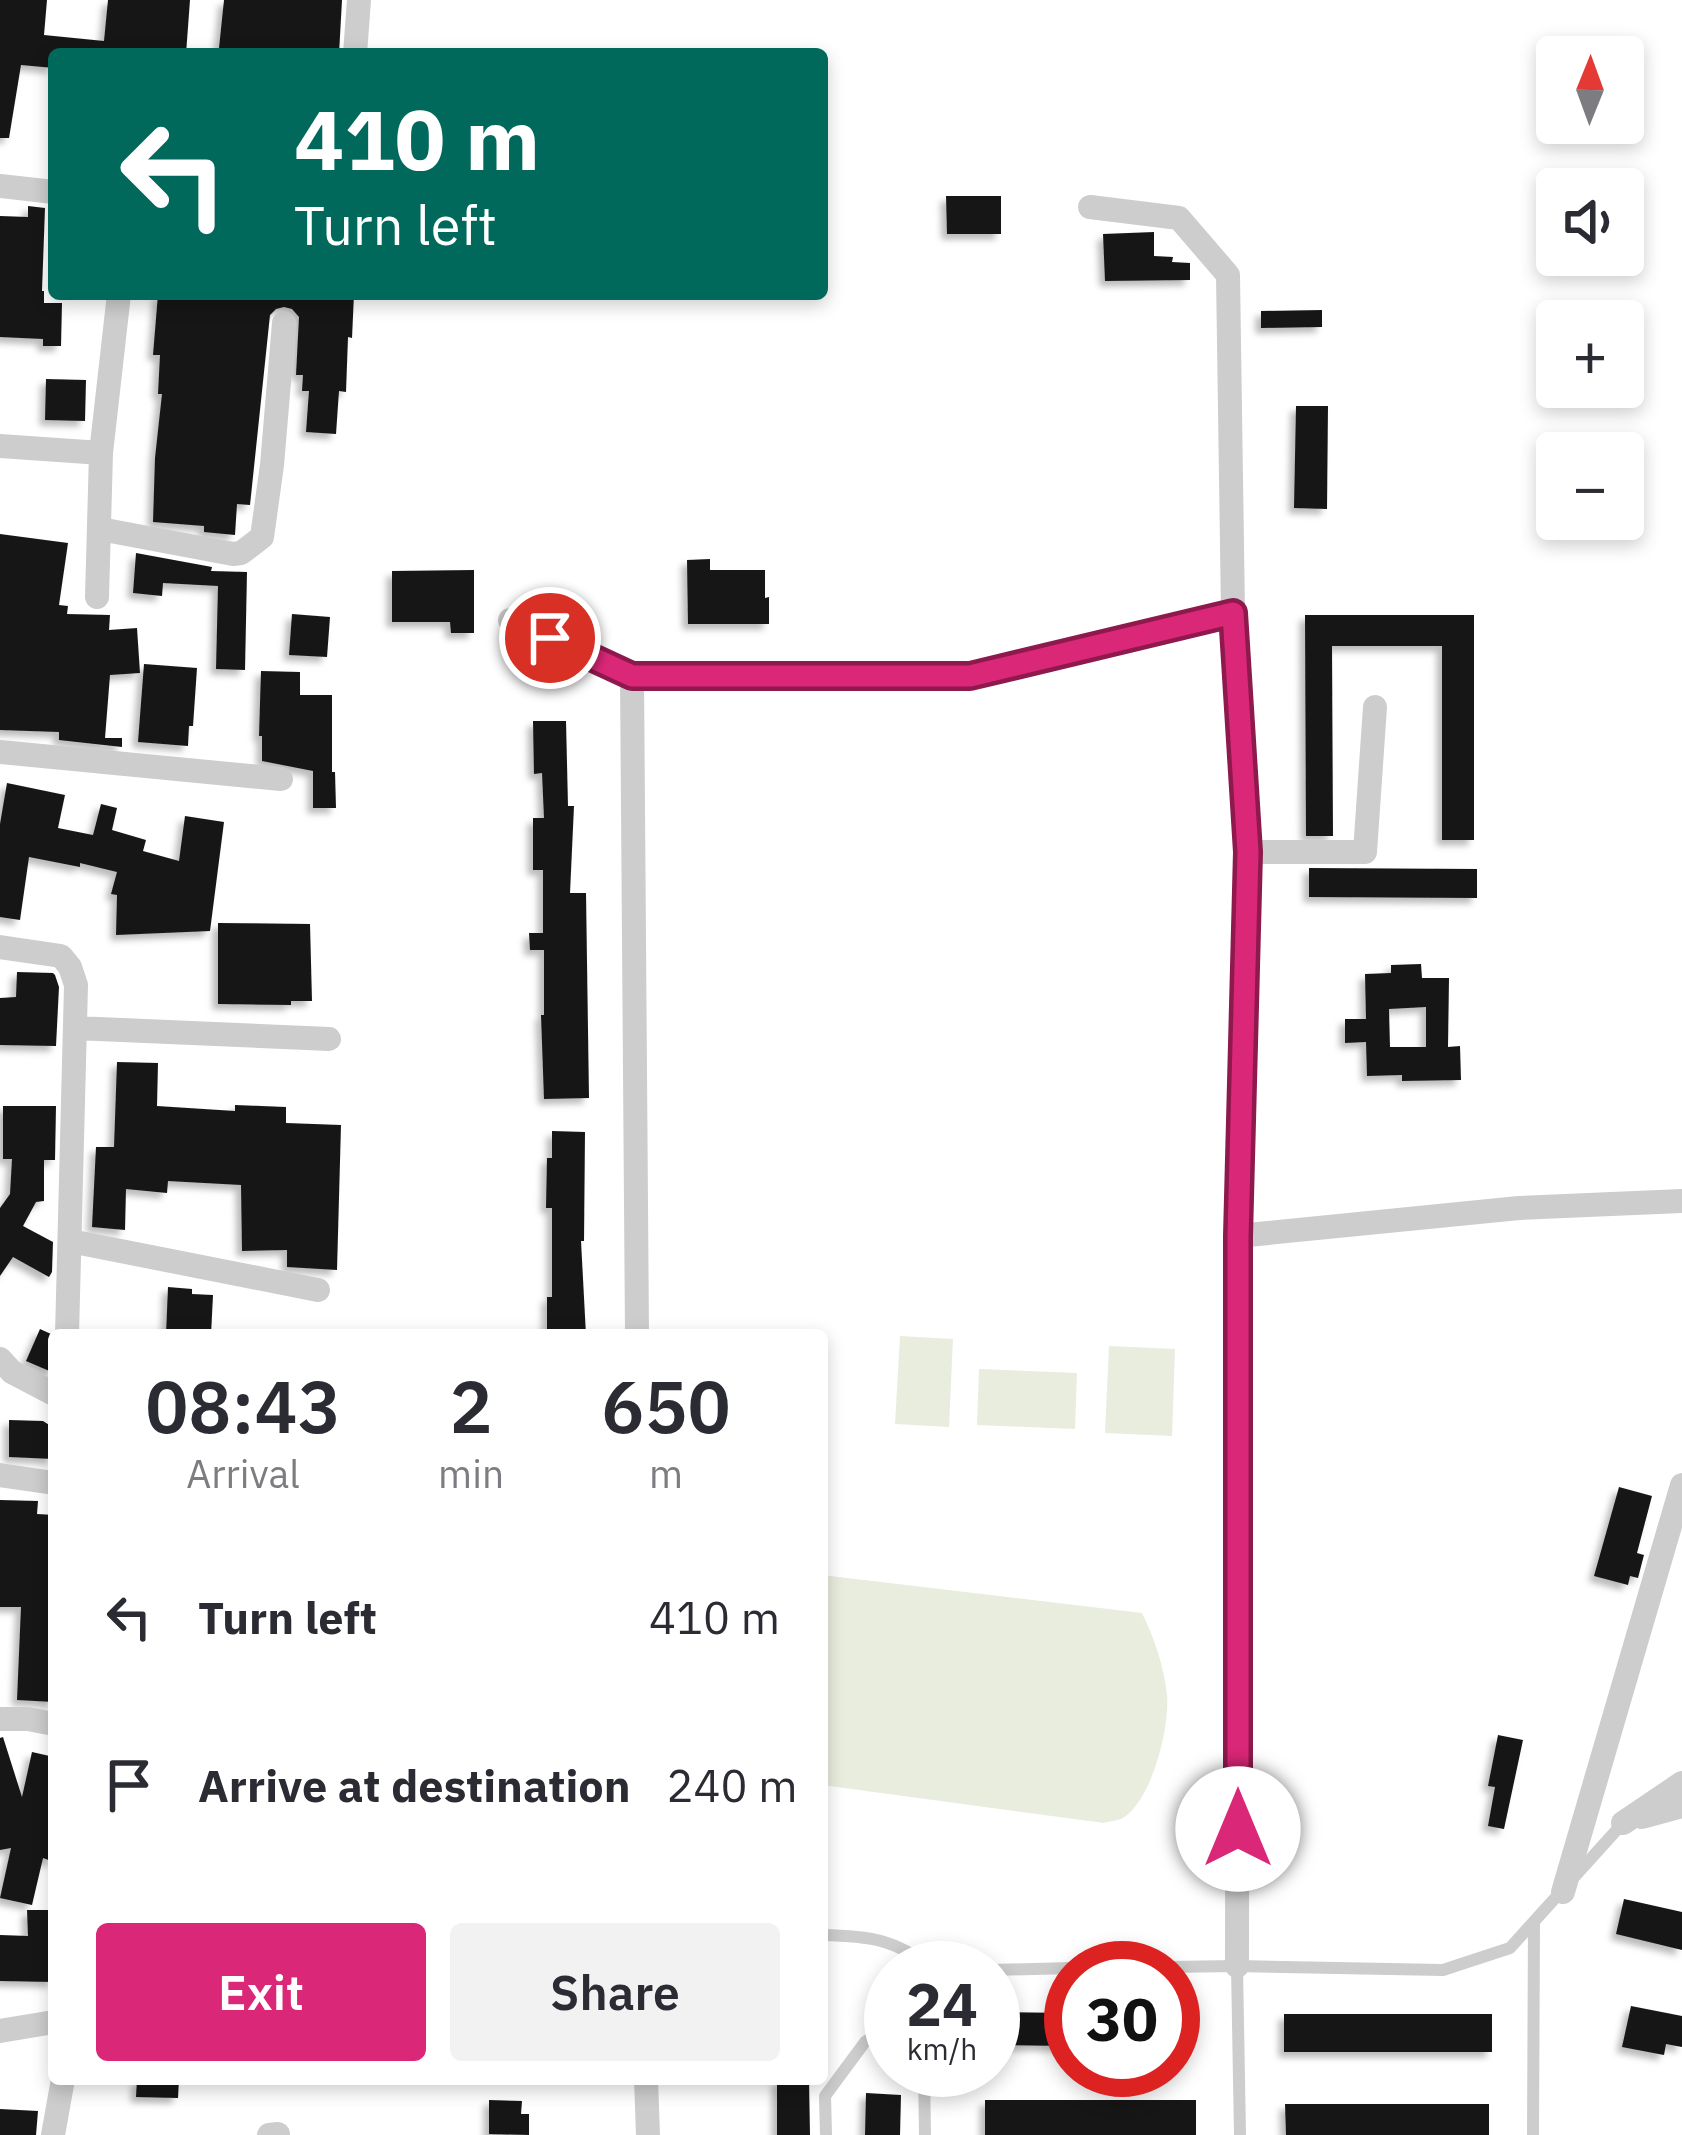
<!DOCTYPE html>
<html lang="en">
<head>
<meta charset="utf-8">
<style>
	:root { --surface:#fff; --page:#f2f2f3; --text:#2b2b33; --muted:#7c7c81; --accent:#db2777 }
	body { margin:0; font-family:"IBM Plex Sans",sans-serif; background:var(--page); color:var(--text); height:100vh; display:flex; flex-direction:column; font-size:45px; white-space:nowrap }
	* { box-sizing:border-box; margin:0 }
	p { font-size:39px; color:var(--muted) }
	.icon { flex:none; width:66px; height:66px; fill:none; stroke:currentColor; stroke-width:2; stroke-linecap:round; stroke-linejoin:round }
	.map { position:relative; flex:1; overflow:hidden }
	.drawer { position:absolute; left:48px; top:1329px; width:780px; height:756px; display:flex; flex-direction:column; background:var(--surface); border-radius:12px; box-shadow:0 6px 18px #0003 }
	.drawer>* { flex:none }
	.top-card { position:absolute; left:48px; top:48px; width:780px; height:252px; border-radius:12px; box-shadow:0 6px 18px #0003; background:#00695c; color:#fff; overflow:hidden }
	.needle { width:78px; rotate:1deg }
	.buttons { position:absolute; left:1536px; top:36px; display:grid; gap:24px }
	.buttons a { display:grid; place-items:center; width:108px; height:108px; border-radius:12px; background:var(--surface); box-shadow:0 6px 18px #0003; font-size:60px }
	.speed { position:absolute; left:864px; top:1941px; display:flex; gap:24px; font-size:60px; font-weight:700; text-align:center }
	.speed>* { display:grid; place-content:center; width:156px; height:156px; border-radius:50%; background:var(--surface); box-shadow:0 6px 18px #0003; line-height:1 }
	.speed small { font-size:30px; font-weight:400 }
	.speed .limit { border:18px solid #d22; background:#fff; color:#111 }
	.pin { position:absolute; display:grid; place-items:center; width:102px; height:102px; color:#fff; margin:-51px; border:6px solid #fff; border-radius:50%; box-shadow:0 3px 12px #0007 }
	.me { position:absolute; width:132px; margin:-66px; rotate:0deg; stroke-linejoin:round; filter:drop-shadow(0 0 9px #0008) }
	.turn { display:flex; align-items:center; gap:42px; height:252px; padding:0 48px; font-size:54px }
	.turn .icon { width:156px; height:156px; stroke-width:2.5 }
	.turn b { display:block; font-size:84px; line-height:102px }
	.eta { display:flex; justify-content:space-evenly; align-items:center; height:204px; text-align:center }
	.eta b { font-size:72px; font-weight:600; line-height:84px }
	.action { display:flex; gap:24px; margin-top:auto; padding:24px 48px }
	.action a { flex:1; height:138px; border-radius:12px; background:var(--accent); color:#fff; font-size:48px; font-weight:600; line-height:138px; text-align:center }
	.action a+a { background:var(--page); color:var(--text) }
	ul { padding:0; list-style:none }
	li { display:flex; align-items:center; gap:36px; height:168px; padding:0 48px }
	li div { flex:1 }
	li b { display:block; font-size:45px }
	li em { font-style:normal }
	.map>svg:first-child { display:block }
	.green { fill:#e9edde }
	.building { fill:#171717; fill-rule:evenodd; filter:url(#shadow) }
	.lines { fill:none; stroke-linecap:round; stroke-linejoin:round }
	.lane { stroke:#cdcdcd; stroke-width:12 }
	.street { stroke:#cdcdcd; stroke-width:24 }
	.route-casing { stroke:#8e194d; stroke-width:30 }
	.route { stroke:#db2777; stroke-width:21 }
</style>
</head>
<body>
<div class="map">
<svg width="1682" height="2135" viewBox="0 0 1682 2135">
	<defs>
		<filter id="shadow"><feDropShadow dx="-5.5" dy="5.5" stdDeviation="3" flood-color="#0004"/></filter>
	</defs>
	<rect width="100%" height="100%" fill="#fff"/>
	<!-- green -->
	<path class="green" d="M900 1336 953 1339 949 1427 895 1424Z
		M1109 1346 1175 1349 1172 1436 1105 1433Z
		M979 1369 1077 1373 1075 1429 977 1425Z
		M822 1575 1142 1613C1155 1640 1164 1666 1167 1695 1170 1727 1152 1800 1123 1818 1117 1821 1110 1821 1104 1823L822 1785Z"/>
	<!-- building -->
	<path class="building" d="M0 0H47L44 35 104 41 108 0H190L186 54H54V68L21 65 9 138H0Z
		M224 0H342L339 54H265L219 48Z
		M946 196H1001V234H947Z
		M28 206 45 208 42 291H44V303H62L61 346H43V339L0 337V216L28 217Z
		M1154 232V256L1173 257 1172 262 1190 263V280L1105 281 1103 234Z
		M158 294H354L352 338 348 337 346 392 339 391 336 434 306 432 309 391H302L303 375H296L299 317 292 309 284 307 276 309 270 315 250 505 237 504 235 535 204 532V526L153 522 155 458 162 394H158L160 355H153Z
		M1322 310V327L1261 328V311Z
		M46 379 86 380 85 421 45 420Z
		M1296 406H1328L1327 509 1294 508Z
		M0 534 68 543 59 605 68 606 67 614 110 615 109 630 137 628 140 673 110 675 105 738H122V747L59 740V732L0 730Z
		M136 553 212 567 211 571 247 572 245 670 216 669 218 586 163 583 162 596 133 593Z
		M710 559V570H765V598L769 597V624H688L687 560Z
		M474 570V633H451L450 622H392V571Z
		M292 614 330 617 327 657 289 655Z
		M1305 615H1474V840H1442V646H1332L1333 836H1306Z
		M144 664 197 668 193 726H189L188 746 138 742Z
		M261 671 300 672V695H332V772H335L336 808H313V771L262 761V736H259Z
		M533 721H566L568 806H574L570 893H586L589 1098 544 1099 541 1015H544V950H530L529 933H543V870H533V818H544L542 773 534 774Z
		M7 783 65 795 58 828 93 835 101 804 117 808 112 830 146 840 143 851 179 861 185 816 224 822 210 931 116 935 117 895 111 894 117 872 80 863V867L29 857 20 920 0 917V824Z
		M1309 868 1477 869V898L1309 897Z
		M218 923 310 924 312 1001H291V1005L218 1004Z
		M1421 964 1422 978H1449L1448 1047 1460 1046 1461 1080 1402 1081V1075L1367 1076 1366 1042 1345 1043V1019H1366L1365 974 1391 973V965ZM1426 1007V1047H1390L1389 1009Z
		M17 972 53 973 55 975 59 987 56 1046 0 1045V998L16 997Z
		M117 1062 158 1063 157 1106 235 1111V1105L286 1107V1123L341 1125 337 1270 287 1267V1250L242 1251 241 1185 168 1181 167 1193 126 1189 125 1230 92 1227 96 1147H114Z
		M3 1106H56L55 1160H44V1201L36 1202 23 1226 53 1242 52 1272 49 1277 13 1257 0 1276V1208L10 1194 12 1159H3Z
		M552 1131 585 1132 584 1241H581L586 1335H547V1297H552V1208H546L547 1158H552Z
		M168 1287 192 1289V1294L213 1295 211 1335H166Z
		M40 1329 51 1334 54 1345V1373L26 1361Z
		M9 1420 43 1421 54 1428 53 1459 9 1457Z
		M1619 1487 1652 1496 1637 1553 1644 1555 1638 1578 1630 1576 1628 1585 1594 1576Z
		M0 1500 38 1501 37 1514 54 1515V1702L17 1700 21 1607H0Z
		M1498 1735 1523 1740 1504 1829 1488 1826 1495 1787 1488 1786Z
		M3 1737 22 1797 32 1752 54 1757V1862L43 1858 32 1905 0 1898 11 1848 0 1850V1738Z
		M1624 1899 1682 1912V1950L1616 1934Z
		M27 1910H54V1982L0 1981V1935L28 1936Z
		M1631 2006 1682 2016V2047L1666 2044 1664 2055 1622 2047Z
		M993 2012 1071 2013V2046L993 2045Z
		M1284 2014H1492V2052H1284Z
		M137 2079H179L178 2098 136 2097Z
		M777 2079H809L810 2135H777Z
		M866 2093 901 2095 900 2135H865Z
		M489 2100 522 2101 521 2114H529V2135L489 2134Z
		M985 2100H1196V2135H985Z
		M1285 2104H1489V2135H1286Z
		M0 2109 38 2111 36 2135H0Z"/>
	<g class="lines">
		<!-- lane -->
		<path class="lane" d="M822 1935C871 1936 893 1939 933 1968
			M1237 1967 1240 2135
			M1098 1968 1237 1966 1443 1970 1510 1948 1623 1823
			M993 1970 1071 1968
			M924 2070 925 2135
			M826 2135 825 2096 865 2042 891 2024
			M1533 2135 1534 1922"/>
		<!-- street -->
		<path class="street" d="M355 54 359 0
			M0 186 54 192
			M1090 207 1179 218 1228 275 1233 613 1248 852 1238 1236 1237 1966
			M0 446 101 453
			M100 529 233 554 241 553 262 537 272 465 284 323
			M97 597 101 453 119 294
			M510 620 632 676H970L1233 613
			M632 676 637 1335
			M0 752 281 779
			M1248 852H1365L1375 707
			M0 947 61 956 70 967 76 985 67 1335
			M75 1028 329 1039
			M1238 1236 1519 1208 1682 1201
			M70 1241 318 1290
			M0 1359 12 1372 54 1394
			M0 1475 54 1483
			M0 1719H28L54 1724
			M1642 1817 1682 1806
			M1623 1823 1682 1783
			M1563 1892 1682 1485
			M0 2031 54 2022
			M646 2079 648 2135
			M53 2135 63 2079
			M269 2135 278 2134"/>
	</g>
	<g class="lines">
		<defs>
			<path id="route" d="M550 638 632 676H970L1233 613 1248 852 1238 1236V1829"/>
		</defs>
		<!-- route casing -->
		<use href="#route" class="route-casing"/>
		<!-- route -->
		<use href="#route" class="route"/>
	</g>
</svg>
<div class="buttons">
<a><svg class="needle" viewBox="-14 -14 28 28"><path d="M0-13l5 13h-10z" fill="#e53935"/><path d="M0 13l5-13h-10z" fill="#7c7c81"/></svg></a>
<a><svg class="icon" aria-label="sound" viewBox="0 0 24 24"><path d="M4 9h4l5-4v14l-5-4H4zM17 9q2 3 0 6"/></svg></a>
<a>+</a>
<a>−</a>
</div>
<div class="speed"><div>24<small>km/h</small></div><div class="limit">30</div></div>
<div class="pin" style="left:550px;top:638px;background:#d93025"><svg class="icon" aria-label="arrive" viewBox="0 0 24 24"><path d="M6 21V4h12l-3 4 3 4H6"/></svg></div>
<svg class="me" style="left:1238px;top:1829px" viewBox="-20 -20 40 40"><circle r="19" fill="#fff"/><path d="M0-13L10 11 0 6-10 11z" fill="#db2777"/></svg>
<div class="top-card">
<div class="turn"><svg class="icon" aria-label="left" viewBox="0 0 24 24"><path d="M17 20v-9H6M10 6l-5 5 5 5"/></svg><div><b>410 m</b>Turn left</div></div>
</div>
<section class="drawer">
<div class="eta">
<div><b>08:43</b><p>Arrival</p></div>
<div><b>2</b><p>min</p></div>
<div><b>650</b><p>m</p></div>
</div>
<ul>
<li><svg class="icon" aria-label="left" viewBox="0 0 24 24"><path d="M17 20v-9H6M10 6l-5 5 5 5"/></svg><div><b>Turn left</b></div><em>410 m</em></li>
<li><svg class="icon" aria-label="arrive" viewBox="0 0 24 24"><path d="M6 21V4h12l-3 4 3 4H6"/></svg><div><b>Arrive at destination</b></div><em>240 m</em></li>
</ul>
<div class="action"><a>Exit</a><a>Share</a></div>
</section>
</div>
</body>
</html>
